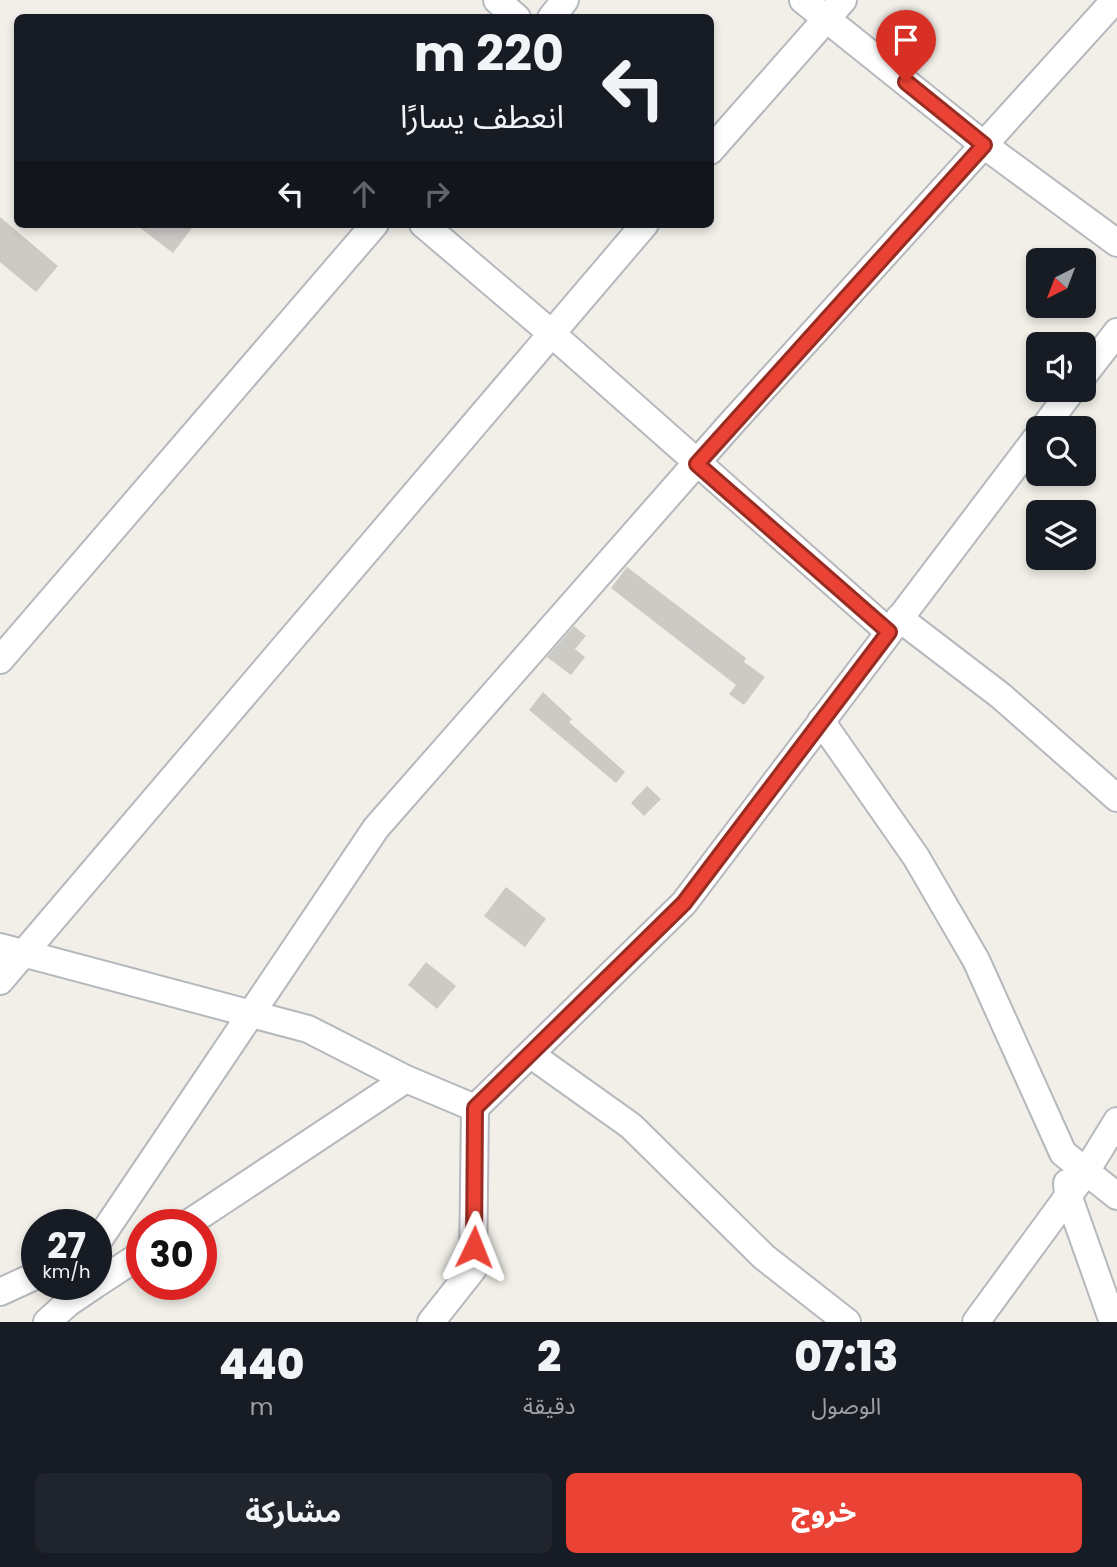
<!DOCTYPE html>
<html lang="ar">
<head>
<meta charset="utf-8">
<style>
	:root { --surface:#171b24; --page:#20242c; --text:#f1f3f6; --muted:#9ea1a6; --accent:#ea4335 }
	body { margin:0; font-family:Poppins,"Noto Sans Arabic",sans-serif; background:var(--page); color:var(--text); direction:rtl; height:100vh; display:flex; flex-direction:column; font-size:26px; white-space:nowrap }
	* { box-sizing:border-box; margin:0 }
	p { font-size:23px; color:var(--muted) }
	.icon { flex:none; width:38px; height:38px; fill:none; stroke:currentColor; stroke-width:2; stroke-linecap:round; stroke-linejoin:round }
	.map { position:relative; height:1322px; overflow:hidden; direction:ltr }
	.details { display:flex; flex-direction:column; background:var(--surface); flex:1 }
	.details>* { flex:none }
	.guide { position:absolute; left:14px; top:14px; width:700px; height:214px; border-radius:10px; box-shadow:0 4px 10px #0003; direction:rtl; background:#171b24; color:var(--text); overflow:hidden }
	.needle { width:46px; rotate:222deg }
	.buttons { position:absolute; left:1026px; top:248px; display:grid; gap:14px }
	.buttons a { display:grid; place-items:center; width:70px; height:70px; border-radius:10px; background:var(--surface); box-shadow:0 4px 10px #0003; font-size:35px }
	.speed { position:absolute; left:21px; top:1209px; display:flex; gap:14px; font-size:35px; font-weight:700; text-align:center }
	.speed>* { display:grid; place-content:center; width:91px; height:91px; border-radius:50%; background:var(--surface); box-shadow:0 4px 10px #0003; line-height:1 }
	.speed small { font-size:18px; font-weight:400 }
	.speed .limit { border:10px solid #d22; background:#fff; color:#111 }
	.pin { position:absolute; display:grid; place-items:center; width:60px; height:60px; color:#fff; margin:-72px -30px; border-radius:50% 50% 50% 0; rotate:-45deg; box-shadow:0 0 7px #0007 }
	.pin .icon { rotate:45deg }
	.me { position:absolute; width:77px; margin:-38px; rotate:2deg; stroke-linejoin:round; filter:drop-shadow(0 0 5px #0008) }
	.turn { display:flex; align-items:center; gap:24px; height:147px; padding:0 35px; font-size:32px }
	.turn .icon { width:91px; height:91px; stroke-width:2.5 }
	.turn b { display:block; font-size:49px; line-height:60px }
	.lanes { display:flex; align-items:center; height:66px; padding:0 35px; background:#0003; justify-content:center; gap:35px; direction:ltr }
	.lanes .off { opacity:.35 }
	.eta { display:flex; justify-content:space-evenly; align-items:center; height:119px; text-align:center }
	.eta b { font-size:42px; font-weight:800; line-height:49px }
	.button { display:flex; gap:14px; margin-top:auto; padding:14px 35px }
	.button a { flex:1; height:80px; border-radius:10px; background:var(--accent); color:#fff; font-size:28px; font-weight:800; line-height:80px; text-align:center }
	.button a+a { background:var(--page); color:var(--text) }
	.map>svg:first-child { display:block }
	.building { fill:#cccac5 }
	.lines { fill:none; stroke-linecap:round; stroke-linejoin:round }
	.street-casing { stroke:#b5b8bc; stroke-width:30 }
	.street { stroke:#fff; stroke-width:26 }
	.route-casing { stroke:#982c22; stroke-width:18 }
	.route { stroke:#ea4335; stroke-width:12 }
</style>
</head>
<body>
<div class="map">
<svg width="1117" height="1322" viewBox="0 0 1117 1322">
	<rect width="100%" height="100%" fill="#f1efe8"/>
	<!-- building -->
	<path class="building" d="M0 217 58 266 36 292 0 262Z
		M135 224H195L173 253Z
		M627 567 746 658 744 662 765 677 744 705 729 694 736 685 611 588Z
		M574 626 586 636 575 649 585 657 571 675 547 657Z
		M543 692 572 719 569 722 625 772 616 783 529 710Z
		M647 786 661 799 644 816 631 803Z
		M506 887 546 919 525 947 484 916Z
		M426 962 456 986 437 1009 408 985Z"/>
	<g class="lines">
		<defs>
			<path id="street" d="M497 0 517 18
				M803 0 984 145 1117 243
				M551 18 565 0
				M710 151 843 0
				M423 224 551 333 889 632
				M1083 376 1117 332
				M1043 429 1072 390
				M899 618 1001 696 1117 798
				M0 660 375 224
				M821 721 916 857 976 960 1063 1153 1117 1196
				M0 947 308 1029 406 1079
				M0 981 645 224
				M530 1054 631 1126 764 1257 847 1322
				M1067 1183 1068 1195 1113 1322
				M186 1225 406 1079 475 1108 684 903 1038 436
				M96 1244 376 828 729 426 1115 0
				M96 1284 142 1254
				M0 1292 37 1275
				M47 1322 68 1303 96 1284
				M431 1322 473 1269 475 1108
				M976 1322 1085 1173 1117 1121"/>
		</defs>
		<!-- street casing -->
		<use href="#street" class="street-casing"/>
		<!-- street -->
		<use href="#street" class="street"/>
	</g>
	<g class="lines">
		<defs>
			<path id="route" d="M474 1247 475 1108 684 903 889 632 697 464 984 145 906 82"/>
		</defs>
		<!-- route casing -->
		<use href="#route" class="route-casing"/>
		<!-- route -->
		<use href="#route" class="route"/>
	</g>
</svg>
<div class="buttons">
<a><svg class="needle" viewBox="-14 -14 28 28"><path d="M0-13l5 13h-10z" fill="#e53935"/><path d="M0 13l5-13h-10z" fill="#9ea1a6"/></svg></a>
<a><svg class="icon" aria-label="sound" viewBox="0 0 24 24"><path d="M4 9h4l5-4v14l-5-4H4zM17 9q2 3 0 6"/></svg></a>
<a><svg class="icon" aria-label="search" viewBox="0 0 24 24"><circle cx="10" cy="10" r="6"/><path d="M15 15l6 6"/></svg></a>
<a><svg class="icon" aria-label="layers" viewBox="0 0 24 24"><path d="M12 4l9 5-9 5-9-5zM3 14l9 5 9-5"/></svg></a>
</div>
<div class="speed"><div>27<small>km/h</small></div><div class="limit">30</div></div>
<div class="pin" style="left:906px;top:82px;background:#d93025"><svg class="icon" aria-label="arrive" viewBox="0 0 24 24"><path d="M6 21V4h12l-3 4 3 4H6"/></svg></div>
<svg class="me" style="left:474px;top:1247px" viewBox="-20 -20 40 40"><path d="M0-17L14 15 0 8-14 15z" fill="#ea4335" stroke="#fff" stroke-width="4"/></svg>
<div class="guide">
<div class="turn"><svg class="icon" aria-label="left" viewBox="0 0 24 24"><path d="M17 20v-9H6M10 6l-5 5 5 5"/></svg><div><b>220 m</b>انعطف يسارًا</div></div>
<div class="lanes"><svg class="icon" aria-label="left" viewBox="0 0 24 24"><path d="M17 20v-9H6M10 6l-5 5 5 5"/></svg><svg class="icon off" aria-label="ahead" viewBox="0 0 24 24"><path d="M12 20V5M6 11l6-6 6 6"/></svg><svg class="icon off" aria-label="right" viewBox="0 0 24 24"><path d="M7 20v-9h11M14 6l5 5-5 5"/></svg></div>
</div>
</div>
<section class="details">
<div class="eta">
<div><b>07:13</b><p>الوصول</p></div>
<div><b>2</b><p>دقيقة</p></div>
<div><b>440</b><p>m</p></div>
</div>
<div class="button"><a>خروج</a><a>مشاركة</a></div>
</section>
</body>
</html>
